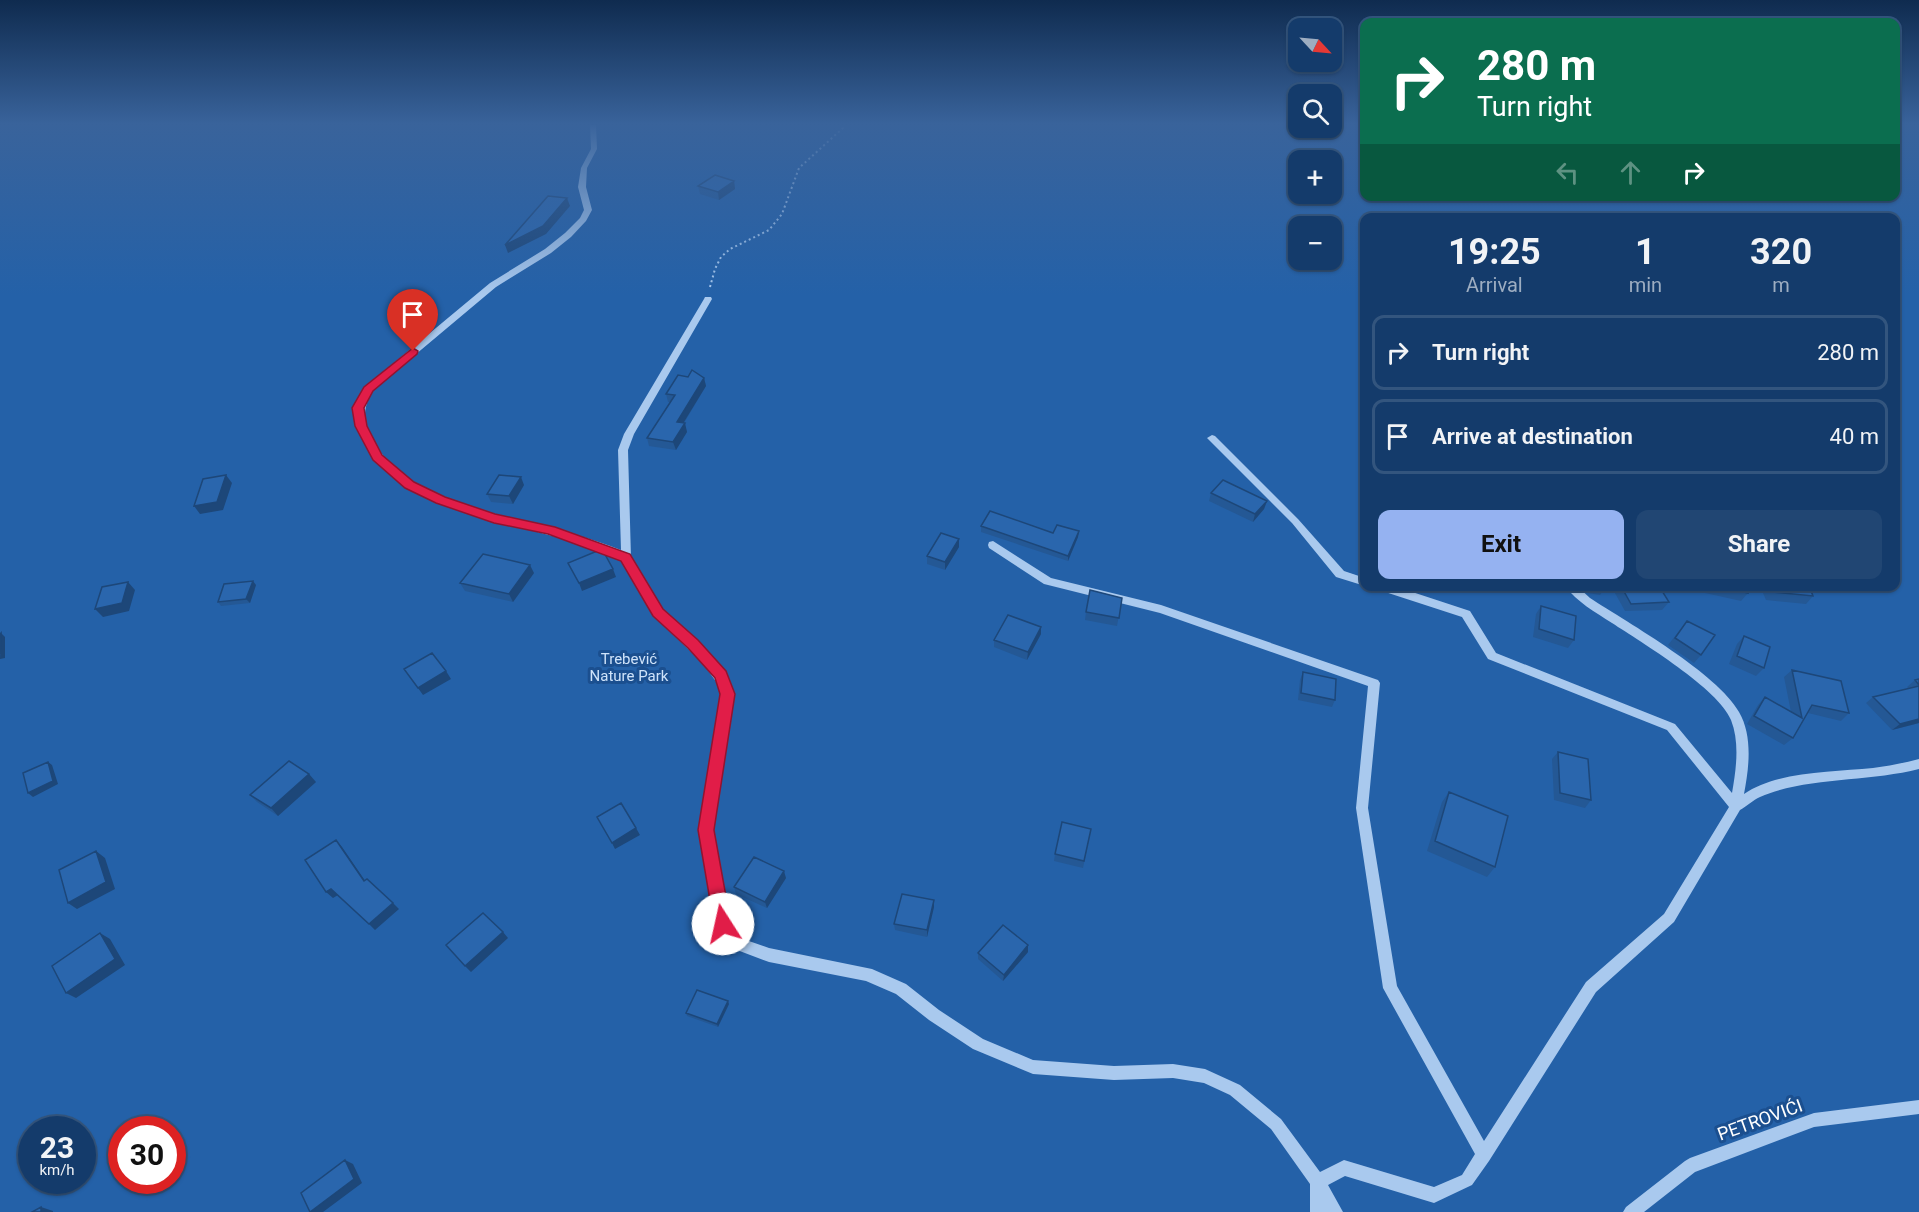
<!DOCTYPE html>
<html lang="en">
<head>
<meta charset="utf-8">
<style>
	:root { --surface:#143b6b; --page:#214673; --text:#f1f3f6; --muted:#9dadc1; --line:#33557e; --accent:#95b2f1 }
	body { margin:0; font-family:Roboto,sans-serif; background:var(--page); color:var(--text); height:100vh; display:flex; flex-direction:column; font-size:22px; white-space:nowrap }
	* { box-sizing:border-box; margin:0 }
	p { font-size:20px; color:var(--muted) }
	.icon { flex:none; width:33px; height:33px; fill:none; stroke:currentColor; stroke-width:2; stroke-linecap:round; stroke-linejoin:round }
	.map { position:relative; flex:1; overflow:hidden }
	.panel { position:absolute; left:1360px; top:213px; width:540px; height:378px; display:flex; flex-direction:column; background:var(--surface); border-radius:12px; box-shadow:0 2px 4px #0004,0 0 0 2px var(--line) }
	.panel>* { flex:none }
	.guide { position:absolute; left:1360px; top:18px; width:540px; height:183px; border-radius:12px; box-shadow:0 2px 4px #0004,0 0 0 2px var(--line); background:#0b6e4f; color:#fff; overflow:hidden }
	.needle { width:39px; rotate:116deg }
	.fabs { position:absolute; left:1288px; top:18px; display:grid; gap:12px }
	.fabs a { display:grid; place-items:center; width:54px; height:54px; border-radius:12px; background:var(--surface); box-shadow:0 2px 4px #0004,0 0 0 2px var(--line); font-size:30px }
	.speed { position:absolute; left:18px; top:1116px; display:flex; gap:12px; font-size:30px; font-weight:700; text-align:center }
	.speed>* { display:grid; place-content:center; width:78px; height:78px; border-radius:50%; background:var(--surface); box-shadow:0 2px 4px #0004,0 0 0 2px var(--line); line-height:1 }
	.speed small { font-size:15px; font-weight:400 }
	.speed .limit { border:9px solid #d22; background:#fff; color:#111 }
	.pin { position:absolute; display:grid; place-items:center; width:51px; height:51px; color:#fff; margin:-62px -26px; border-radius:50% 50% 50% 0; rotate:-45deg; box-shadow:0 0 6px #0007 }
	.pin .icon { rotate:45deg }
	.me { position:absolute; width:66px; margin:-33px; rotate:350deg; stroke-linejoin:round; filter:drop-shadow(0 0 4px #0008) }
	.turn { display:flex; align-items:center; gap:21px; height:126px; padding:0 18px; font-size:27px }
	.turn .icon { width:78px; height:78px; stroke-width:2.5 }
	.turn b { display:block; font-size:42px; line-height:51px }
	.lanes { display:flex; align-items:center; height:57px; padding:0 18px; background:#0003; justify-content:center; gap:30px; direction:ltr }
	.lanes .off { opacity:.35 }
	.eta { display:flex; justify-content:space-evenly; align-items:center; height:102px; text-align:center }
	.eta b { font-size:36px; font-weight:700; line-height:42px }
	.primary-button { display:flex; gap:12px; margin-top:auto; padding:12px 18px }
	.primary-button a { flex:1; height:69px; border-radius:12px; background:var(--accent); color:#111; font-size:24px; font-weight:700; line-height:69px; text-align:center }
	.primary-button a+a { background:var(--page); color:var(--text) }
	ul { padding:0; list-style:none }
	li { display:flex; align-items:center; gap:18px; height:75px; margin:0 12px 9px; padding:0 6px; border:3px solid var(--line); border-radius:12px }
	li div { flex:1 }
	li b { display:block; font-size:22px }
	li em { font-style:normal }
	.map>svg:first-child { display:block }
	.green { fill:#2461a8; fill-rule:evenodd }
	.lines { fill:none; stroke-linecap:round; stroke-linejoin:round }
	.path { stroke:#a9c9ee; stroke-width:2; stroke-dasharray:2 3; stroke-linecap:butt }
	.minor { fill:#a9c9ee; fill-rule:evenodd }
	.wall { fill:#245895 }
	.shaded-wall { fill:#1d4779 }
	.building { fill:#2a66ad; stroke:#1d4779; stroke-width:1.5 }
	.route { fill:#e11d48; stroke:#92132f; stroke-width:1.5 }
	.labels { text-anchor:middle; stroke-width:6; stroke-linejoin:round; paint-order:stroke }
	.park-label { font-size:15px; fill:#cfe3fa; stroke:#1b4f8f }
	.near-street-label { font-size:18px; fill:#fff; stroke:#1b4f8f }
</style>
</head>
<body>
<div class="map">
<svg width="1919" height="1212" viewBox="0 0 1919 1212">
	<rect width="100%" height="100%" fill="#1b4f8f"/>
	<!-- green -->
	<path class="green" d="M0 125H1299V128H1332V125H1365V196H1896V125H1919V1212H0ZM1299 160H1332V194H1299ZM1365 218H1896V586H1365ZM1299 226H1332V260H1299ZM32 1130H82V1180H32ZM122 1130H172V1180H122Z"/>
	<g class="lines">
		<!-- path -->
		<path class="path" d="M710 287 715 269 721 257 730 249 769 230 782 214 799 168 843 128 842 125"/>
		<!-- minor -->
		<path class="minor" d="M590 125H596L597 149 587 168 586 187 592 210 586 221 571 237 551 253 496 287 372 391C360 414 364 429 379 450 383 455 386 460 390 464 425 500 487 512 533 523 563 531 593 539 621 550L618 450 624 434 704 299 705 297H711L712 299 634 434 628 450 631 558 658 606 671 620 710 656 726 678 734 694 712 830 729 921 746 940 769 948 872 969 906 984 939 1010 983 1039 1033 1060 1114 1066 1173 1064 1205 1069 1240 1085 1281 1119 1320 1172 1344 1160 1434 1187 1462 1175 1475 1154 1383 988 1356 808 1368 686 1160 613 1044 584 989 548 988 545 989 542 993 541 1051 578 1161 605 1378 680 1380 683 1368 808 1397 986 1484 1141 1586 982 1664 914 1729 807 1667 730 1488 659 1462 617 1376 589 1375 586H1394L1470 611 1496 653 1675 724 1732 793C1736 770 1740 743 1731 720 1719 689 1641 642 1612 623 1595 612 1577 602 1565 586H1577L1590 598C1630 624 1717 673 1739 712 1753 736 1749 768 1744 794 1778 771 1833 772 1873 768 1888 766 1904 763 1919 759V769C1869 782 1805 777 1760 797 1753 800 1747 806 1740 810L1674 922 1596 992 1489 1161 1472 1185 1434 1203 1345 1176 1328 1185 1343 1212H1310V1184L1271 1129 1230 1095 1204 1083 1173 1078 1114 1080 1033 1074 973 1049 929 1020 896 994 866 981 769 962 737 950 718 928 716 924 700 830 722 694 717 683 702 662 664 626 651 612 625 565 618 558C606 552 593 548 580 544 521 524 428 515 384 469 379 464 374 457 370 451 354 429 351 411 365 387L490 283 545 249 565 233 580 218 584 210 578 187 581 168 591 149Z
			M1212 435 1215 436 1298 519 1344 571 1365 578V586L1336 577 1292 523 1207 438Z
			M1919 1100V1114L1814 1127 1695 1172 1644 1212H1623L1626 1207 1685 1161 1690 1158 1814 1113Z"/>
	</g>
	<!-- wall -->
	<path class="wall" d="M734 181 735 189 719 200 700 194 698 186Z
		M688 377 704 378 706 386 684 423 687 432 676 450 649 446 647 438 671 402H668L666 394Z
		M524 485 513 504 491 502 487 494Z
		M1211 493 1267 501 1264 509 1253 522 1209 501Z
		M981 526 1053 533 1079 531 1078 537 1068 561 981 532Z
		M959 547 945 570 927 564V556Z
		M534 573 513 602 465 591 460 583Z
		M256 585 250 603 221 606 218 602Z
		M1579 586H1606V587L1600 595 1588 593Z
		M1611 586H1659L1669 602 1662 610 1625 611Z
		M1704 586H1749L1748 589V593L1741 601 1705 593Z
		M1760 586H1809L1813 596 1806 604 1766 600Z
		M1122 598 1117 626 1085 620 1086 612Z
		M1541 606 1574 640 1568 648 1533 637 1536 614Z
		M1687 621 1701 655 1694 663 1668 645Z
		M1041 627V634L1027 660 994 647V640Z
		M1744 636 1764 668 1756 676 1729 664 1737 644Z
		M1792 670 1849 713 1841 721 1808 713 1793 738 1784 745 1747 724 1758 705 1765 697 1791 712 1784 677Z
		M1303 672 1335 700 1332 707 1298 700 1300 680Z
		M1919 679V723L1892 730 1866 703 1873 697 1909 689 1907 687 1915 680Z
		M1558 752 1591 800 1585 808 1554 800 1552 759Z
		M316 782 278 816 257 802 250 795Z
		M1449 792 1495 867 1487 877 1427 851 1442 802Z
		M1091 829 1083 868 1054 861 1055 854Z
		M786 878 767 908 736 894 734 887Z
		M934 900V907L927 937 895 930 894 924Z
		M1028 952 1003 981 978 959V953Z
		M729 1004 718 1027 687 1016 686 1013Z"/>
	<!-- shaded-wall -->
	<path class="shaded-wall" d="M734 181 735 189 719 200 718 192Z
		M567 198 570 206 546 234 508 253 505 245Z
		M704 378 706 386 679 430 677 422Z
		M685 423 687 432 676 450 673 442Z
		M226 475 232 483 223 510 200 514 194 506Z
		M521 477 524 485 513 504 509 496Z
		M1267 501 1264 509 1253 522 1255 514Z
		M1079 531 1078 537 1068 561V556Z
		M959 539V547L945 570V562Z
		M530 565 534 573 513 602 509 594Z
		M613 569 616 577 582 591 579 583Z
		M253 581 256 585 250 603 246 599Z
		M128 582 135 590 129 611 103 617 95 609Z
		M1041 627V634L1027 660 1028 652Z
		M1 633 5 637V658L0 659Z
		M446 671 451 679 423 695 418 688Z
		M1919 719V723L1892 730 1900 724Z
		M48 762 52 765 58 784 33 797 28 793Z
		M309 774 316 782 278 816 271 808Z
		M636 828 640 835 615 849 612 843Z
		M336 840 342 847 370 888 364 881Z
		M96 851 105 858 115 889 77 909 68 903Z
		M784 871 786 878 767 908 765 902Z
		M331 889 338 895 333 898 326 892Z
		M934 900V907L927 937V930Z
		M393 903 399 909 375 930 369 924Z
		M503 932 508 938 471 972 465 966Z
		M100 933 110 939 125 965 76 998 66 993Z
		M1028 945V952L1003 981 1004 975Z
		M728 1001 729 1004 718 1027 717 1024Z
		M345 1160 353 1164 362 1183 323 1212H310Z
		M41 1207 53 1211V1212H41Z"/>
	<!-- building -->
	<path class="building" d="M715 175 734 181 718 192 698 186Z
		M548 196 567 198 543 226 505 245Z
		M692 370 704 378 677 422 685 423 673 442 647 438 675 395 666 394 678 375 688 377Z
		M226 475 217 502 194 506 203 479Z
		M499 475 521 477 509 496 487 494Z
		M1223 480 1267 501 1255 514 1211 493Z
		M990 511 1053 533 1057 525 1079 531 1068 556 981 526Z
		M941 533 959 539 945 562 927 556Z
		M602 549 613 569 579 583 568 563Z
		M483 554 530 565 509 594 460 583Z
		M253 581 246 599 218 602 224 584Z
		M128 582 122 603 95 609 102 587Z
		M1621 586H1659L1669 602 1631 604Z
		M1720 586H1749L1748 589V593Z
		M1771 586H1809L1813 596 1773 592Z
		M1090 590 1122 598 1119 618 1086 612Z
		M1541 606 1576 616 1574 640 1539 629Z
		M1008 615 1041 627 1028 652 994 640Z
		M1687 621 1715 635 1701 655 1675 638Z
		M1 633 0 654V634Z
		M1744 636 1770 647 1764 668 1737 656Z
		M432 653 446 671 418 688 404 669Z
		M1792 670 1841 681 1849 713 1812 705 1793 738 1754 716 1765 697 1802 718Z
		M1303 672 1336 679 1335 700 1301 693Z
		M1919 679V685L1915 680Z
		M1919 686V719L1900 724 1873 697Z
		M1558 752 1588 759 1591 800 1560 793Z
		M289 761 309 774 271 808 250 795Z
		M48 762 53 781 28 793 23 773Z
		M1449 792 1508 816 1495 867 1435 841Z
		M621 803 636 828 612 843 597 817Z
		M1062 822 1091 829 1084 861 1055 854Z
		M336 840 364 881 367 879 393 903 369 924 331 889 326 892 305 860Z
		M96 851 106 882 68 903 59 870Z
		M754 857 784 871 765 902 734 887Z
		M902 894 934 900 927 930 894 924Z
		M483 913 503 932 465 966 446 945Z
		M1003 925 1028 945 1004 975 978 953Z
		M100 933 115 959 66 993 52 966Z
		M697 990 728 1001 717 1024 686 1013Z
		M345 1160 354 1179 310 1212 301 1193Z
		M41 1207V1212H32Z"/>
	<!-- sky -->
	<linearGradient id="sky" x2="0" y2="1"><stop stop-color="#0f2b4f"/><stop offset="0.42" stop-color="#39639b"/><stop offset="1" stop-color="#39639b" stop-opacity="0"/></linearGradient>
	<rect width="1919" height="295" fill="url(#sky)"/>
	<!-- route -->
	<path class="route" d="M413 348 418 351 417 354 373 391 364 408 367 426 382 455 414 482 445 497 495 514 555 527 630 554 663 609 698 640 726 671 735 694 714 830 731 924 729 930 723 932 717 930 714 924 698 830 720 694 715 678 688 648 653 616 621 561 548 534 494 523 436 503 405 488 373 460 355 426 352 408 364 387Z"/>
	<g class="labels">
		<!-- park labels -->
		<g class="park-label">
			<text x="629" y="664">Trebević<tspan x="629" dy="17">Nature Park</tspan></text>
		</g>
		<!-- near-street labels -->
		<g class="near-street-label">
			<text transform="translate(1760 1120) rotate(-20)" y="6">PETROVIĆI</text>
		</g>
	</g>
</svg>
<div class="fabs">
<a><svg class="needle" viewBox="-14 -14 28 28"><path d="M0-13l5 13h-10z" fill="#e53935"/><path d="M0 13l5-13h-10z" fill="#9dadc1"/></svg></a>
<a><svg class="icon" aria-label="search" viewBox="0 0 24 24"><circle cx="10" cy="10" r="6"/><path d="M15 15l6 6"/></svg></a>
<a>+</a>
<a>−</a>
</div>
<div class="speed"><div>23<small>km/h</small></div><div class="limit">30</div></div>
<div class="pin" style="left:413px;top:351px;background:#d93025"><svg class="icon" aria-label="arrive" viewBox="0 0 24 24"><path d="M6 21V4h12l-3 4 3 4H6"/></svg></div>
<svg class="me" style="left:723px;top:924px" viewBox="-20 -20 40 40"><circle r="19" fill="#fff"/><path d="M0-13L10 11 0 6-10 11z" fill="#e11d48"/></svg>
<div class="guide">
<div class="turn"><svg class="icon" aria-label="right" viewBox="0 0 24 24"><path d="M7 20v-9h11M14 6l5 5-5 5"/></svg><div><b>280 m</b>Turn right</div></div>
<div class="lanes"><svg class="icon off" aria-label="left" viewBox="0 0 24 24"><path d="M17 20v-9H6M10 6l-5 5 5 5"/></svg><svg class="icon off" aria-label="ahead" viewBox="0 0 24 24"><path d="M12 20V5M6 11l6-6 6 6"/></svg><svg class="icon" aria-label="right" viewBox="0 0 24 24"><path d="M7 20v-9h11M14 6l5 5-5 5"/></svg></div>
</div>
<section class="panel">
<div class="eta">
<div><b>19:25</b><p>Arrival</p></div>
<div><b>1</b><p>min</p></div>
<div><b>320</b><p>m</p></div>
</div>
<ul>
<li><svg class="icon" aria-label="right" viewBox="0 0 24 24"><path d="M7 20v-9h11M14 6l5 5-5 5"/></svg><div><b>Turn right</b></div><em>280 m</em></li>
<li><svg class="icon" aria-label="arrive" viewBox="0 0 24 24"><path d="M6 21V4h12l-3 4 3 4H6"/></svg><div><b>Arrive at destination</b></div><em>40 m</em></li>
</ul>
<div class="primary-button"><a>Exit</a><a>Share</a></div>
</section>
</div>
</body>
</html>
